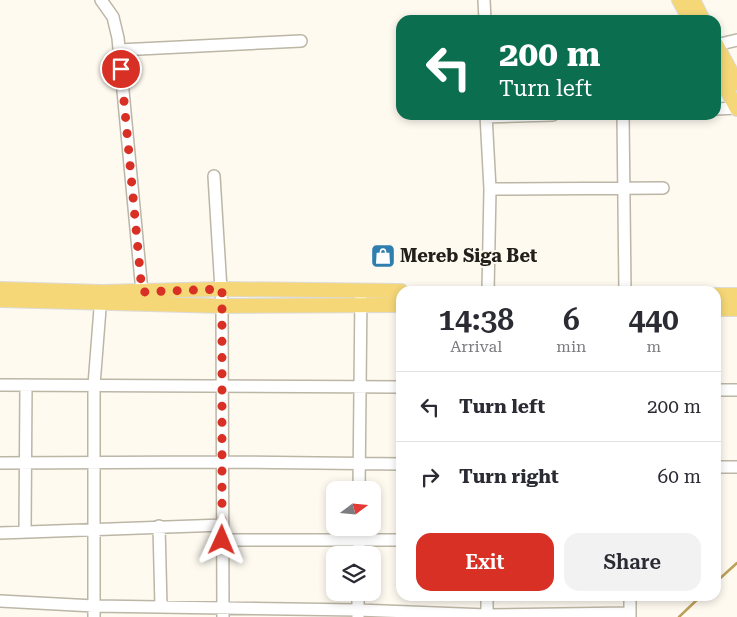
<!DOCTYPE html>
<html lang="en">
<head>
<meta charset="utf-8">
<style>
	:root { --surface:#fff; --page:#f2f2f3; --text:#2b2b33; --muted:#7c7c81; --line:#e1e1e2; --accent:#d93025 }
	body { margin:0; font-family:"Roboto Serif",serif; background:var(--page); color:var(--text); height:100vh; display:flex; flex-direction:column; font-size:19px; white-space:nowrap }
	* { box-sizing:border-box; margin:0 }
	p { font-size:16px; color:var(--muted) }
	.icon { flex:none; width:28px; height:28px; fill:none; stroke:currentColor; stroke-width:2; stroke-linecap:round; stroke-linejoin:round }
	.map { position:relative; flex:1; overflow:hidden }
	.panel { position:absolute; left:396px; top:286px; width:325px; height:315px; display:flex; flex-direction:column; background:var(--surface); border-radius:15px; box-shadow:0 2px 8px #0003 }
	.panel>* { flex:none }
	.hud { position:absolute; left:396px; top:15px; width:325px; height:105px; border-radius:15px; box-shadow:0 2px 8px #0003; background:#0b6e4f; color:#fff; overflow:hidden }
	.needle { width:32px; rotate:74deg }
	.tools { position:absolute; left:326px; top:481px; display:grid; gap:10px }
	.tools a { display:grid; place-items:center; width:55px; height:55px; border-radius:10px; background:var(--surface); box-shadow:0 2px 8px #0003; font-size:25px }
	.pin { position:absolute; display:grid; place-items:center; width:42px; height:42px; color:#fff; margin:-21px; border:2px solid #fff; border-radius:50%; box-shadow:0 1px 5px #0007 }
	.me { position:absolute; width:55px; margin:-28px; rotate:1deg; stroke-linejoin:round; filter:drop-shadow(0 0 4px #0008) }
	.turn { display:flex; align-items:center; gap:18px; height:105px; padding:0 20px; font-size:22px }
	.turn .icon { width:65px; height:65px; stroke-width:2.5 }
	.turn b { display:block; font-size:35px; line-height:42px }
	.eta { display:flex; justify-content:space-evenly; align-items:center; height:85px; text-align:center }
	.eta b { font-size:30px; font-weight:600; line-height:35px }
	.action { display:flex; gap:10px; margin-top:auto; padding:10px 20px }
	.action a { flex:1; height:58px; border-radius:15px; background:var(--accent); color:#fff; font-size:20px; font-weight:600; line-height:58px; text-align:center }
	.action a+a { background:var(--page); color:var(--text) }
	ul { padding:0; list-style:none }
	li { display:flex; align-items:center; gap:15px; height:70px; padding:0 20px; border-top:1px solid var(--line) }
	li div { flex:1 }
	li b { display:block; font-size:19px }
	li em { font-style:normal }
	.map>svg:first-child { display:block }
	.lines { fill:none; stroke-linecap:round; stroke-linejoin:round }
	.stream { stroke:#bca059; stroke-width:2.5 }
	.minor-casing { stroke:#bcb6a6; stroke-width:14 }
	.major-casing { stroke:#dcdbdb; stroke-width:16 }
	.minor { stroke:#fff; stroke-width:11 }
	.major { stroke:#f5d778; stroke-width:14 }
	.route { stroke:#d93025; stroke-width:9; stroke-dasharray:0 16.2 }
	.labels { text-anchor:middle; stroke-width:4; stroke-linejoin:round; paint-order:stroke }
	.poi-label { font-size:18px; font-weight:bold; fill:#23201b; stroke:#fefaf0; text-anchor:start }
</style>
</head>
<body>
<div class="map">
<svg width="737" height="617" viewBox="0 0 737 617">
	<rect width="100%" height="100%" fill="#fefaf0"/>
	<g class="lines">
		<!-- stream -->
		<path class="stream" d="M716 582 737 563
			M679 617 701 596"/>
		<defs>
			<path id="minor" d="M101 0 113 17 118 38 142 292
				M484 0 485 20
				M716 45 737 40
				M119 50 301 41
				M716 109 737 108
				M486 115 490 189 488 291
				M623 115 625 291
				M486 117 553 115
				M214 176 222 306 223 617
				M490 189 663 188
				M0 385 401 387
				M716 390H737
				M0 463 223 462 401 464
				M716 467H737
				M359 490 361 290
				M159 526 161 607
				M25 532 26 385
				M0 533 223 525
				M222 540H401
				M359 555V528
				M487 596V617
				M630 596V617
				M0 601 94 606 358 610 487 615 630 613
				M94 617V385L101 296
				M358 617V592"/>
			<path id="major" d="M679 0 690 20
				M693 0 703 20
				M716 44 737 83
				M716 69 737 109
				M0 289 102 292 222 289 401 291
				M716 295H737
				M0 300 222 306 401 305
				M716 309H737"/>
		</defs>
		<!-- minor casing -->
		<use href="#minor" class="minor-casing"/>
		<!-- major casing -->
		<use href="#major" class="major-casing"/>
		<!-- minor -->
		<use href="#minor" class="minor"/>
		<!-- major -->
		<use href="#major" class="major"/>
	</g>
	<g class="lines">
		<!-- route -->
		<path class="route" d="M121 69 142 292 222 289V540"/>
	</g>
	<!-- icons -->
	<defs>
		<symbol id="shop-square" viewBox="-11 -11 22 22"><rect x="-9" y="-9" width="18" height="18" rx="4" fill="#2e7fb0" stroke="#fefaf0"/><path d="M-5-2.5h2.3a2.7 3.5 0 0 1 5.4 0H5L5.5 6h-11ZM-1.5-2.5h3a1.5 2.3 0 0 0-3 0Z" fill="#fff"/></symbol>
	</defs>
	<g fill-rule="evenodd">
		<use href="#shop-square" x="369" y="242" width="28" height="28"/>
	</g>
	<g class="labels">
		<!-- poi labels -->
		<g class="poi-label">
			<text x="400" y="262">Mereb Siga Bet</text>
		</g>
	</g>
</svg>
<div class="tools">
<a><svg class="needle" viewBox="-14 -14 28 28"><path d="M0-13l5 13h-10z" fill="#e53935"/><path d="M0 13l5-13h-10z" fill="#7c7c81"/></svg></a>
<a><svg class="icon" aria-label="layers" viewBox="0 0 24 24"><path d="M12 4l9 5-9 5-9-5zM3 14l9 5 9-5"/></svg></a>
</div>
<div class="pin" style="left:121px;top:69px;background:#d93025"><svg class="icon" aria-label="arrive" viewBox="0 0 24 24"><path d="M6 21V4h12l-3 4 3 4H6"/></svg></div>
<svg class="me" style="left:222px;top:540px" viewBox="-20 -20 40 40"><path d="M0-17L14 15 0 8-14 15z" fill="#d93025" stroke="#fff" stroke-width="4"/></svg>
<div class="hud">
<div class="turn"><svg class="icon" aria-label="left" viewBox="0 0 24 24"><path d="M17 20v-9H6M10 6l-5 5 5 5"/></svg><div><b>200 m</b>Turn left</div></div>
</div>
<section class="panel">
<div class="eta">
<div><b>14:38</b><p>Arrival</p></div>
<div><b>6</b><p>min</p></div>
<div><b>440</b><p>m</p></div>
</div>
<ul>
<li><svg class="icon" aria-label="left" viewBox="0 0 24 24"><path d="M17 20v-9H6M10 6l-5 5 5 5"/></svg><div><b>Turn left</b></div><em>200 m</em></li>
<li><svg class="icon" aria-label="right" viewBox="0 0 24 24"><path d="M7 20v-9h11M14 6l5 5-5 5"/></svg><div><b>Turn right</b></div><em>60 m</em></li>
</ul>
<div class="action"><a>Exit</a><a>Share</a></div>
</section>
</div>
</body>
</html>
